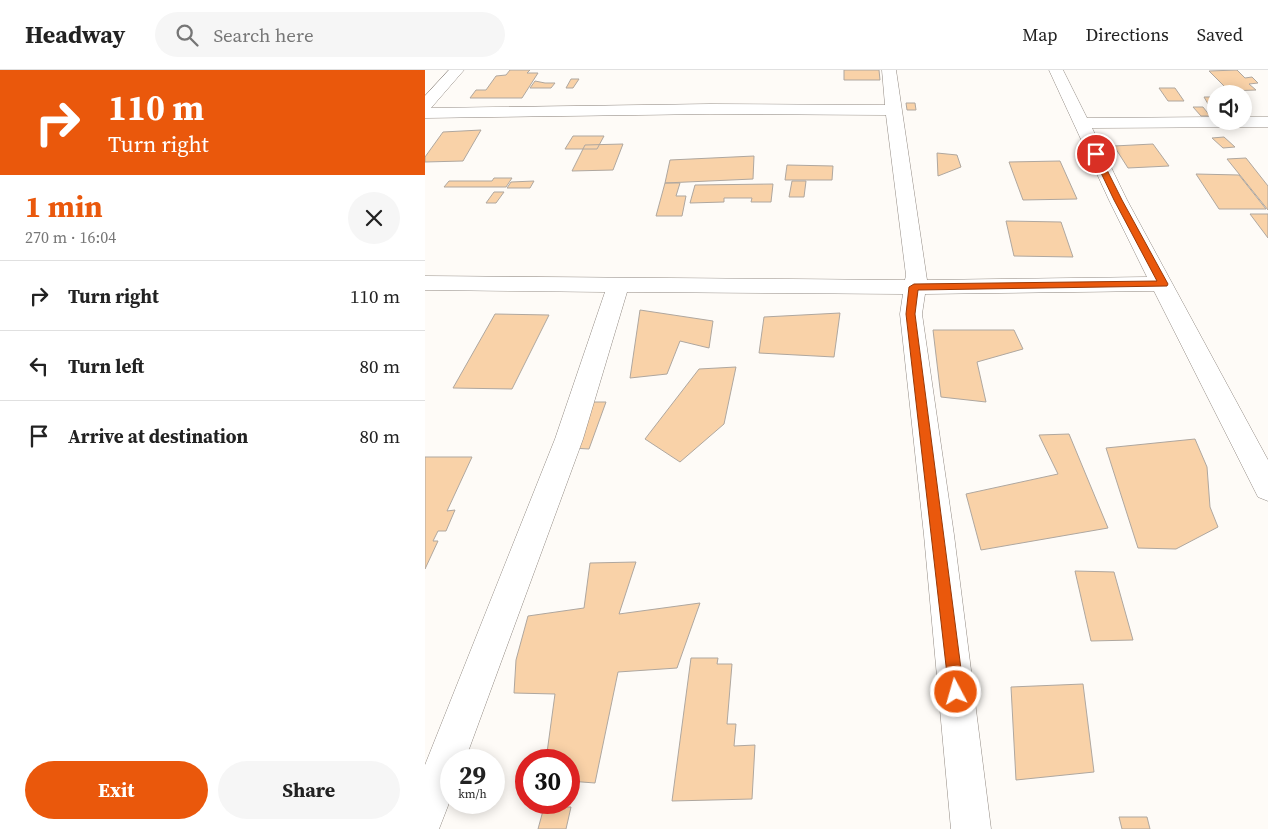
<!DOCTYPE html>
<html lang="en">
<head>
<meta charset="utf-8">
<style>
	:root { --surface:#fff; --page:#f6f6f6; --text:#222; --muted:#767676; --line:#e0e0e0; --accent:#ea580c }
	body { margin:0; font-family:"Source Serif 4",serif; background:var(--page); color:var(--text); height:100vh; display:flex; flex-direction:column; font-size:19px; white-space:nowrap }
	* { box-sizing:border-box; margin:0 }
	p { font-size:16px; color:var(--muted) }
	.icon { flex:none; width:28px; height:28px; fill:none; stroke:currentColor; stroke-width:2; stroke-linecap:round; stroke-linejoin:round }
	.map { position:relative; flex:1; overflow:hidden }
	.details { display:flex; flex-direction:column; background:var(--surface); width:425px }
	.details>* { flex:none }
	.hud { background:#ea580c; color:#fff; overflow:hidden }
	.tools { position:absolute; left:782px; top:15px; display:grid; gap:10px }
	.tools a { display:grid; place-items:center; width:45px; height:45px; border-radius:50%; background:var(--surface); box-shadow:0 2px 12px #0003; font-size:25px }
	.speed { position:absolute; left:15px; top:679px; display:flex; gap:10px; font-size:25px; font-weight:700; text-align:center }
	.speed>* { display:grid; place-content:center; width:65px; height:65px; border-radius:50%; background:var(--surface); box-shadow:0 2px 12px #0003; line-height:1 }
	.speed small { font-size:12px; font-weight:400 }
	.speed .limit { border:8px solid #d22; background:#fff; color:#111 }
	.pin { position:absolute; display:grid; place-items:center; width:42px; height:42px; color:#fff; margin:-21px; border:2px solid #fff; border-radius:50%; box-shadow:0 1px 5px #0007 }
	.me { position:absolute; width:55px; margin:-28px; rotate:354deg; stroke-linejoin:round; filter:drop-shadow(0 0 4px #0008) }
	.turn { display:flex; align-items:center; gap:18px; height:105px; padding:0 25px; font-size:22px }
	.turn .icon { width:65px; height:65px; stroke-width:2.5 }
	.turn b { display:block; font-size:35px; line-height:42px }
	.round { display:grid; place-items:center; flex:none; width:52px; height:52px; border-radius:26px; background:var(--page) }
	.head { display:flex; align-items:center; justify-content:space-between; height:85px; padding:0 25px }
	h1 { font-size:30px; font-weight:700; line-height:38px; color:var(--accent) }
	.primary-button { display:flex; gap:10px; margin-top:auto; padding:10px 25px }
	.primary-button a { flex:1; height:58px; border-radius:30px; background:var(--accent); color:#fff; font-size:20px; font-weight:700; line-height:58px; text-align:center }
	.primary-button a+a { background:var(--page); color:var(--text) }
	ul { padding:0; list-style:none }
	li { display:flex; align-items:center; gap:15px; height:70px; padding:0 25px; border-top:1px solid var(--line) }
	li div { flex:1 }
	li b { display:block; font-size:19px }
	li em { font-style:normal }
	header { display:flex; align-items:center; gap:30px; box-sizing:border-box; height:70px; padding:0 25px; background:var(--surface); border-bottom:1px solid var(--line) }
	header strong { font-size:24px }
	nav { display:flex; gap:28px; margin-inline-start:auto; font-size:18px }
	.search { width:350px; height:45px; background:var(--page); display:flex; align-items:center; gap:12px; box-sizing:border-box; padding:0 18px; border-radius:28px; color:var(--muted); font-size:19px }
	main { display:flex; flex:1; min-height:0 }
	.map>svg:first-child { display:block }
	.building { fill:#f9d2a8; stroke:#afa79f }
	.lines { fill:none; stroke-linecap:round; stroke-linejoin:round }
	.minor-casing { stroke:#928a83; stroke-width:1 }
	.minor { fill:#fff; fill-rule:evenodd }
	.route { fill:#ea580c; stroke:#983908 }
</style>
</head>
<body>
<header>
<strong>Headway</strong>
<div class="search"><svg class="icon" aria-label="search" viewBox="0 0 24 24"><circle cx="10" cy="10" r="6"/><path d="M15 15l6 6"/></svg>Search here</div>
<nav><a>Map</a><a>Directions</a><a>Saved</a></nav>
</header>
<main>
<section class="details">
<div class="hud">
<div class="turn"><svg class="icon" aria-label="right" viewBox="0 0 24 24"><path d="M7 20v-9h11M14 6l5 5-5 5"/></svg><div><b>110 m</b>Turn right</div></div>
</div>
<div class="head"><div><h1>1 min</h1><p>270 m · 16:04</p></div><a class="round"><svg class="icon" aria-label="close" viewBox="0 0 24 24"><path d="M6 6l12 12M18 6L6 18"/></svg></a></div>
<ul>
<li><svg class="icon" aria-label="right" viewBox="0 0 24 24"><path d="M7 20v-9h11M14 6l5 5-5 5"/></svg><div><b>Turn right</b></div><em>110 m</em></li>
<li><svg class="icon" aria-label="left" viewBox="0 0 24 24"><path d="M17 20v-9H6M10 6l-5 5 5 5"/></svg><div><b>Turn left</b></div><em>80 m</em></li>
<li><svg class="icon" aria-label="arrive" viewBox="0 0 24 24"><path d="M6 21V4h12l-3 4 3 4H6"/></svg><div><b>Arrive at destination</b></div><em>80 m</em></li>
</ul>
<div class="primary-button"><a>Exit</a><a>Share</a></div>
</section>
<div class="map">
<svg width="843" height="759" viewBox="0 0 843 759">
	<rect width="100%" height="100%" fill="#fefbf7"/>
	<!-- building -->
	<path class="building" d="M85 0H105L102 3H113L97 28H45L51 20H61L71 6 81 5Z
		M419 0H454L455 10H419Z
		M812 0 820 8 827 7 833 13 824 14 831 20 804 21 784 1Z
		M146 9H154L148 18H141Z
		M110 11 120 13H130L126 18H105Z
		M734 18H750L759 31H743Z
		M779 27H788L791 34H783Z
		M481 33H490L491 40H482Z
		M768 37H778L785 46H776Z
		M56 60 38 91 0 92V87L18 62Z
		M148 66H179L172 79H140Z
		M799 67 810 77 798 78 787 68Z
		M198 74 188 100 147 101 160 75Z
		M728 74 744 96 703 98 689 76Z
		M512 83 532 85 536 97 513 106Z
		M329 86 328 109 240 113 245 90Z
		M821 88 843 116V140L802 89Z
		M635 91 652 129 598 130 584 92Z
		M362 95 408 96 407 110H360Z
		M771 104 814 105 841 139H794Z
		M69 108H87L81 117H19L24 111H67Z
		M109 111 105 118H82L86 112Z
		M367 111H381L379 127H364Z
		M240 113H255L251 126H261L257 146H231Z
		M348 114 346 132H326L327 128H299V132L265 133 270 115Z
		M69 122H79L71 133H61Z
		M825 144H843V168Z
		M581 151 636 152 648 187 589 186Z
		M215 240 288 251 284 278 255 271 242 304 205 308Z
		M415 243 409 287 334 283 339 247Z
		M70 244 124 245 87 319 28 318Z
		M508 260H589L598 279 552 292 561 332 516 327Z
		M311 297 299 354 255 392 220 369 274 299Z
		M164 332H181L164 379 146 378Z
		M644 364 683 458 556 480 541 424 633 404 614 365Z
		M770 369 782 397 785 437 793 457 751 479 713 478 681 378Z
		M0 387H47L22 441 30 440 21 461H13L8 471H13L0 499Z
		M211 492 194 544 275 533 252 598 193 602 170 713 144 711V690H121L130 624 89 623 91 590 103 546 159 538 165 493Z
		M650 501 689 502 708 570 666 571Z
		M266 588H293L292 594H307L302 654H311L309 676 330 675 327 729 247 731Z
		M658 614 669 702 591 710 586 617Z
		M119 737H146L141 759H113Z
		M694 747H722L725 759H697Z"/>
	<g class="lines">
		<defs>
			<path id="minor" d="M24 0H39L6 38 285 34 460 35 457 0H471L502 210 722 207 684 130 624 0H638L662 48 791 47V51H819V47H843V57L667 58 702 130 843 390V431L833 427 729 221 500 224 497 244 529 465 566 759H526L499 465 475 244 478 224 202 222 158 369 40 690H26V728L14 759H0V695L130 369 180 222 0 220V206L480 210 481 205 461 45 285 44 0 48V26Z"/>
		</defs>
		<!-- minor casing -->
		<use href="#minor" class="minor-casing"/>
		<!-- minor -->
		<use href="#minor" class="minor"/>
	</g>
	<!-- route -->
	<path class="route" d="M671 81 674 84 697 130 743 214 742 216 493 220 490 244 539 622 537 627 531 629 526 627 524 622 481 244 484 217 489 214 732 211 689 130 667 84Z"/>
</svg>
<div class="tools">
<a><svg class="icon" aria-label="sound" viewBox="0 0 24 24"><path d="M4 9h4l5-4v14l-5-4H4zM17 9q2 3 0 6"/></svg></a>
</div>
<div class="speed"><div>29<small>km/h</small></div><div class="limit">30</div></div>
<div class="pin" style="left:671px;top:84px;background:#d93025"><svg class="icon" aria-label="arrive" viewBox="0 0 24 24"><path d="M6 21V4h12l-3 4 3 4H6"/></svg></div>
<svg class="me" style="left:531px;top:622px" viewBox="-20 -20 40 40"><circle r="17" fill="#ea580c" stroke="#fff" stroke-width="3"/><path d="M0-11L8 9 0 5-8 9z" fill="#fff"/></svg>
</div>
</main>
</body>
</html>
